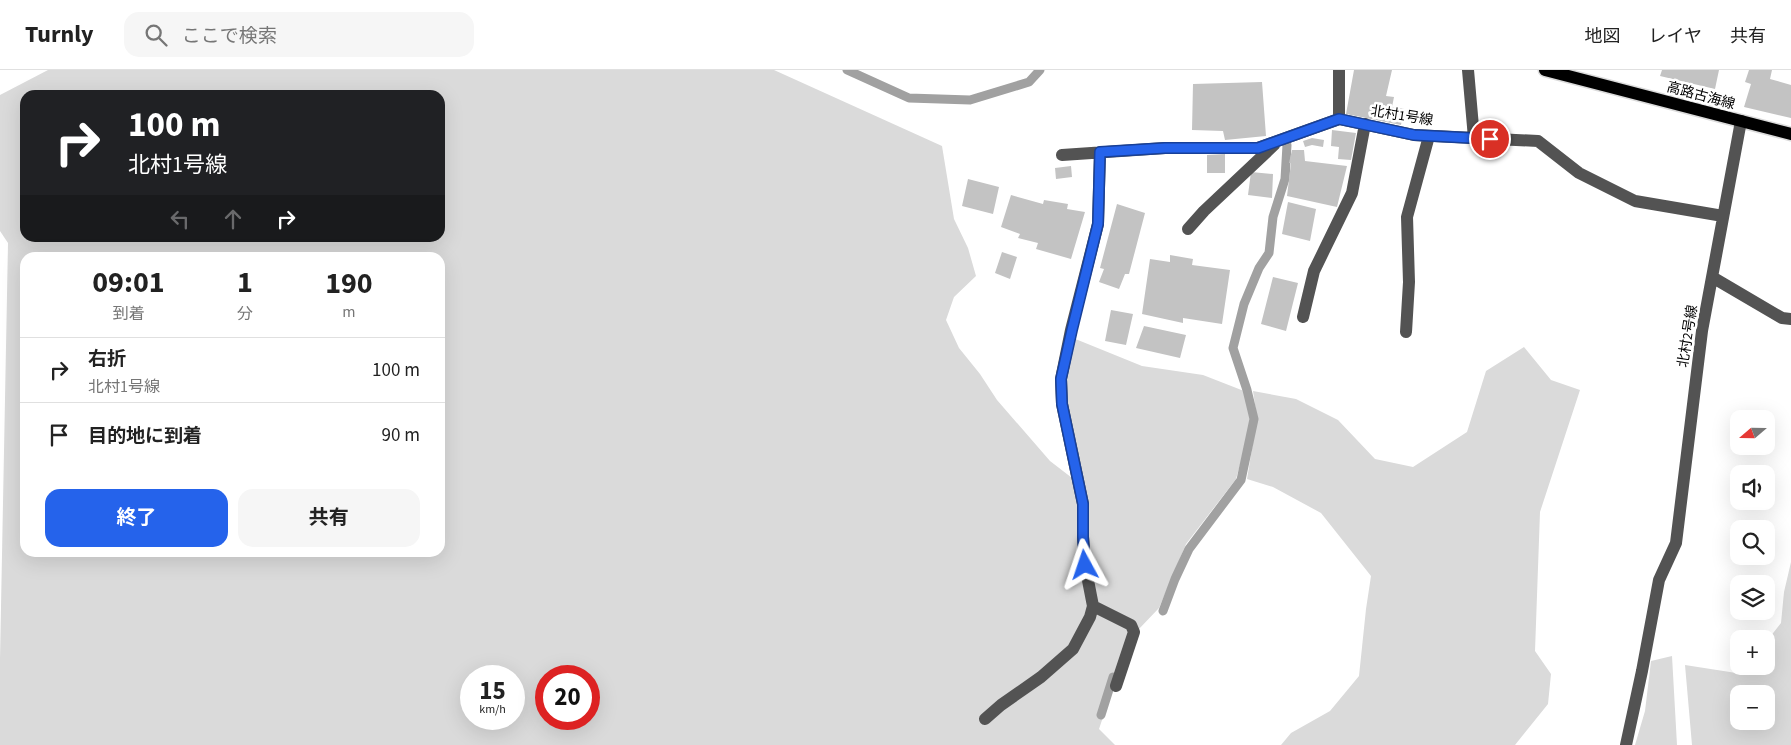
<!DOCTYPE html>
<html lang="ja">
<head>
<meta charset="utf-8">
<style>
	:root { --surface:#fff; --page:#f6f6f6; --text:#222; --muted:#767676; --line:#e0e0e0; --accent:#2563eb }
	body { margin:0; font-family:"Source Sans 3","Noto Sans JP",sans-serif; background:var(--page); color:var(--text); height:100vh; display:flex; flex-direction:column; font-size:19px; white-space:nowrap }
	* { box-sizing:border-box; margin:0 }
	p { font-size:16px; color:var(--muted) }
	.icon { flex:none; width:28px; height:28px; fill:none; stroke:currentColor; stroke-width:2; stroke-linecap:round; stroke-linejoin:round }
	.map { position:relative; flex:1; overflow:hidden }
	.side { position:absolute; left:20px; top:182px; width:425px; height:305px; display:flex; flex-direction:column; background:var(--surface); border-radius:15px; box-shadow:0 5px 20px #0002 }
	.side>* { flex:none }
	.top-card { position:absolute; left:20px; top:20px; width:425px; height:152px; border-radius:15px; box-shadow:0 5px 20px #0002; background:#202124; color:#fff; overflow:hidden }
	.needle { width:32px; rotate:250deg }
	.fabs { position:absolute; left:1730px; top:340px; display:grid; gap:10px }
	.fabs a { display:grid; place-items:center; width:45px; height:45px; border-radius:10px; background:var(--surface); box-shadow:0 5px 20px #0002; font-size:25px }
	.speed { position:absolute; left:460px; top:595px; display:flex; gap:10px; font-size:25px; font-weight:700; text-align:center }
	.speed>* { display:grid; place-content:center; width:65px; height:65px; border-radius:50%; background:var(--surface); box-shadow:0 5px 20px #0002; line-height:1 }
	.speed small { font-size:12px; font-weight:400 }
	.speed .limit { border:8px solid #d22; background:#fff; color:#111 }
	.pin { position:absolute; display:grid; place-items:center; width:42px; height:42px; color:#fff; margin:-21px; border:2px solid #fff; border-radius:50%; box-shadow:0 1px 5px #0007 }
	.me { position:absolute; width:55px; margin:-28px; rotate:355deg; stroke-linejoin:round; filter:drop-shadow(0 0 4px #0008) }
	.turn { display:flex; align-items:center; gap:18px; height:105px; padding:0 25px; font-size:22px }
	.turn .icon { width:65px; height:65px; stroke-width:2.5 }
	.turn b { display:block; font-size:35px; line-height:42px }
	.lanes { display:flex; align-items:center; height:48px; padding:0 25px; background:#0003; justify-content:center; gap:25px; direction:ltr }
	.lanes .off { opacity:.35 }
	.eta { display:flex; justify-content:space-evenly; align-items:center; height:85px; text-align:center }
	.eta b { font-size:30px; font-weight:700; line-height:35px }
	.action { display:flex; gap:10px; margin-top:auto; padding:10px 25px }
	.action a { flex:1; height:58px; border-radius:15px; background:var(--accent); color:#fff; font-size:20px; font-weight:700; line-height:58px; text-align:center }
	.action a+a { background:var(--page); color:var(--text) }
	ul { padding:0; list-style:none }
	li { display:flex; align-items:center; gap:15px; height:65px; padding:0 25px; border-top:1px solid var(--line) }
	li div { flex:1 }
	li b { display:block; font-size:19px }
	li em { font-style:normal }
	header { display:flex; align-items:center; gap:30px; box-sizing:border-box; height:70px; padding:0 25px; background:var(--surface); border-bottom:1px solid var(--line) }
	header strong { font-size:24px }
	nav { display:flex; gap:28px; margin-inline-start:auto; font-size:18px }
	.search { width:350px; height:45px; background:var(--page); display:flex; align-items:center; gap:12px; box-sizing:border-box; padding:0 18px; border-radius:15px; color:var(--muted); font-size:19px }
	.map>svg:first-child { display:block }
	.green { fill:#dadada; fill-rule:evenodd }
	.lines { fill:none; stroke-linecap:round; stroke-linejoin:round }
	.stream { stroke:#a1a1a1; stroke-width:9 }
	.building { fill:#c3c3c3 }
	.major-casing { stroke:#dbdbdb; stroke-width:15 }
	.minor { stroke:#535353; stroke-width:12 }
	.major { stroke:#000; stroke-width:12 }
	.route-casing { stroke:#184099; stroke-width:12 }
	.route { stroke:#2563eb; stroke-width:9 }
	.labels { text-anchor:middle; stroke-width:5; stroke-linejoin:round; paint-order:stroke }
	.street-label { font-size:14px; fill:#000; stroke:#fff }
</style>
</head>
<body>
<header>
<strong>Turnly</strong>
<div class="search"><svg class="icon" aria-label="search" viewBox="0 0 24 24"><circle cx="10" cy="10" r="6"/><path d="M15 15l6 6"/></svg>ここで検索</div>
<nav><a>地図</a><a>レイヤ</a><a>共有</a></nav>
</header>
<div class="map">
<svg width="1791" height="675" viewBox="0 0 1791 675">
	<rect width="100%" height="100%" fill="#fff"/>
	<!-- green -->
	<path class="green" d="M48 0H774L942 76 954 149 968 178 976 206 954 227 946 250 959 278 980 304 997 330 1050 391 1076 411 1088 539 1079 562 1042 611 1095 543 1128 558 1131 563 1099 659 1115 675H0V589L8 173 0 161V25ZM25 25H440V168H25ZM25 188H440V482H25ZM471 606H514V649H471ZM546 606H589V649H546Z
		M1073 268 1142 296 1203 305 1244 321 1252 352 1236 409 1186 474 1159 538 1138 560 1099 537 1093 522 1065 326Z
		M1524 277 1551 310 1580 320 1540 442 1535 581 1551 604 1548 634 1515 675H1281L1291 663 1330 641 1359 606 1366 539 1371 506 1321 443 1273 417 1247 409 1257 348 1253 321 1296 329 1338 350 1375 389 1413 397 1467 362 1486 301Z
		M1791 492V675H1692L1685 595 1749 605 1753 596H1766V572L1781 553 1784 522ZM1739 624H1766V651H1739Z
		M1672 586 1677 675H1635L1645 641 1651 591Z"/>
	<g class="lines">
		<!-- stream -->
		<path class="stream" d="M847 0 909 28 970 30 1029 12 1040 0
			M1163 541 1175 509 1189 479 1241 410 1254 349 1247 320 1233 278 1244 234 1259 198 1269 183 1273 147 1285 109 1287 75
			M1101 645 1113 607"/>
	</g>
	<!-- building -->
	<path class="building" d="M1354 0H1392L1386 26 1394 27 1392 37 1404 39 1401 55 1346 44Z
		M1662 0H1719L1715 19 1660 6Z
		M1749 0H1772L1770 9 1791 15V48L1744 37 1751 14 1745 12Z
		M1262 12 1266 66 1225 70 1223 61 1192 60 1193 14Z
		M1332 60 1356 63 1351 90 1338 89 1339 77 1331 76Z
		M1312 68 1324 70 1323 77 1312 75 1305 77 1303 71Z
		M1292 80H1304L1305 91 1347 96 1337 137 1287 126 1291 93H1289Z
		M1225 84V103H1207V85Z
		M1071 96 1072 107 1056 109 1055 98Z
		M1251 102 1273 104 1272 128 1248 125Z
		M968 109 999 117 993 144 962 136Z
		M1011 125 1043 134 1044 130 1068 134 1067 139 1085 142 1071 189 1036 179 1038 173 1018 168 1020 164 1001 157Z
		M1288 132 1316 139 1310 171 1282 164Z
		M1117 134 1145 143 1129 204H1125L1119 219 1099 212 1104 199 1100 198Z
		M1002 182 1017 187 1010 209 995 203Z
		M1170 185 1193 189 1192 195 1230 200 1222 254 1183 248V253L1142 244 1150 189 1170 192Z
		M1273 207 1298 213 1286 261 1261 254Z
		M1111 240 1133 244 1126 275 1105 271Z
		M1144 256 1186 265 1180 288 1136 278Z"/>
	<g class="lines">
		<defs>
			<path id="major" d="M1545 0 1791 64"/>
		</defs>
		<!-- major casing -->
		<use href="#major" class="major-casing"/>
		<!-- minor -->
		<path class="minor" d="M1339 0V49
			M1468 0 1474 68
			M1062 85 1165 78H1258L1339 49 1414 65 1538 71 1579 103 1635 131 1723 146
			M1188 159 1204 141 1274 75
			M1712 207 1782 248 1791 249
			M1303 247 1314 201 1352 123 1365 54
			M1406 262 1409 212 1407 147 1429 66
			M1093 536 1131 555 1134 562 1116 616
			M985 649 1001 635 1041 607 1073 579 1090 547 1093 536 1085 495 1083 467V434L1062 334 1061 309 1071 260 1098 154 1100 82
			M1626 675 1642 601 1659 510 1676 473 1702 261 1741 51"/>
		<!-- major -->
		<use href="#major" class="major"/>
	</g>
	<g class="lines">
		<defs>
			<path id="route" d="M1085 495 1083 467V434L1062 334 1061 309 1072 260 1098 154 1100 82 1165 78H1258L1339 49 1414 65 1490 69"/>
		</defs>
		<!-- route casing -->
		<use href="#route" class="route-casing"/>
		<!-- route -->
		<use href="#route" class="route"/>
	</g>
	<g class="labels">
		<!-- street labels -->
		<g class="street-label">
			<text transform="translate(1701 25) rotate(15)" y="5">高路古海線</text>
			<text transform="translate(1402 45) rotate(9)" y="5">北村1号線</text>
			<text transform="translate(1687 266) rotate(-81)" y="5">北村2号線</text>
		</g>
	</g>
</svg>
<div class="fabs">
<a><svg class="needle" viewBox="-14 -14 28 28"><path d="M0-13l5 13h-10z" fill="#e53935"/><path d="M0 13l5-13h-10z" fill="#767676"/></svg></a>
<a><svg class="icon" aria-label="sound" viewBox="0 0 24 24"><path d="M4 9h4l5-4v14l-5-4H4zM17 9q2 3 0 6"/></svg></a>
<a><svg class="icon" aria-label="search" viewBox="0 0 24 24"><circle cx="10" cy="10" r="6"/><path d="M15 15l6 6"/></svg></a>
<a><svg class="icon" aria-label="layers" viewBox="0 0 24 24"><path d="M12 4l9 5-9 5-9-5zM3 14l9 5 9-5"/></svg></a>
<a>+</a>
<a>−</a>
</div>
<div class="speed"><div>15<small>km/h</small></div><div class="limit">20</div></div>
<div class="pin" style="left:1490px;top:69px;background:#d93025"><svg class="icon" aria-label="arrive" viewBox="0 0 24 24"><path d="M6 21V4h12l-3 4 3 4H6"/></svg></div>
<svg class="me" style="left:1085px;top:495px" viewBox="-20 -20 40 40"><path d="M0-17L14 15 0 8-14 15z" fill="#2563eb" stroke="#fff" stroke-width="4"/></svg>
<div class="top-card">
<div class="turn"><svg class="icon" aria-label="right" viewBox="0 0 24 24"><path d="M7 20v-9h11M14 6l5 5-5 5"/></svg><div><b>100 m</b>北村1号線</div></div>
<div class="lanes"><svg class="icon off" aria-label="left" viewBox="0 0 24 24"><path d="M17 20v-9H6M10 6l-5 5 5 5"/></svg><svg class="icon off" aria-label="ahead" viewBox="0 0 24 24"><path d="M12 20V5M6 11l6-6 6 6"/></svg><svg class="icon" aria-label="right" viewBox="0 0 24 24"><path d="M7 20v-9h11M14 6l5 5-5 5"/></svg></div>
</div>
<section class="side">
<div class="eta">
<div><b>09:01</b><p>到着</p></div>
<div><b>1</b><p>分</p></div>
<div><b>190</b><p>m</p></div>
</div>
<ul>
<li><svg class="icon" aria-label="right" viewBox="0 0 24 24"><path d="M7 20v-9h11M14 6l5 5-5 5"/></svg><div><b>右折</b><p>北村1号線</p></div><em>100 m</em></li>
<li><svg class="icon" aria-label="arrive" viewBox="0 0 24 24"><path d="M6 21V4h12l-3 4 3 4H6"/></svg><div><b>目的地に到着</b></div><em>90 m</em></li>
</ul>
<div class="action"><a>終了</a><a>共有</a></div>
</section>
</div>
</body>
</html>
